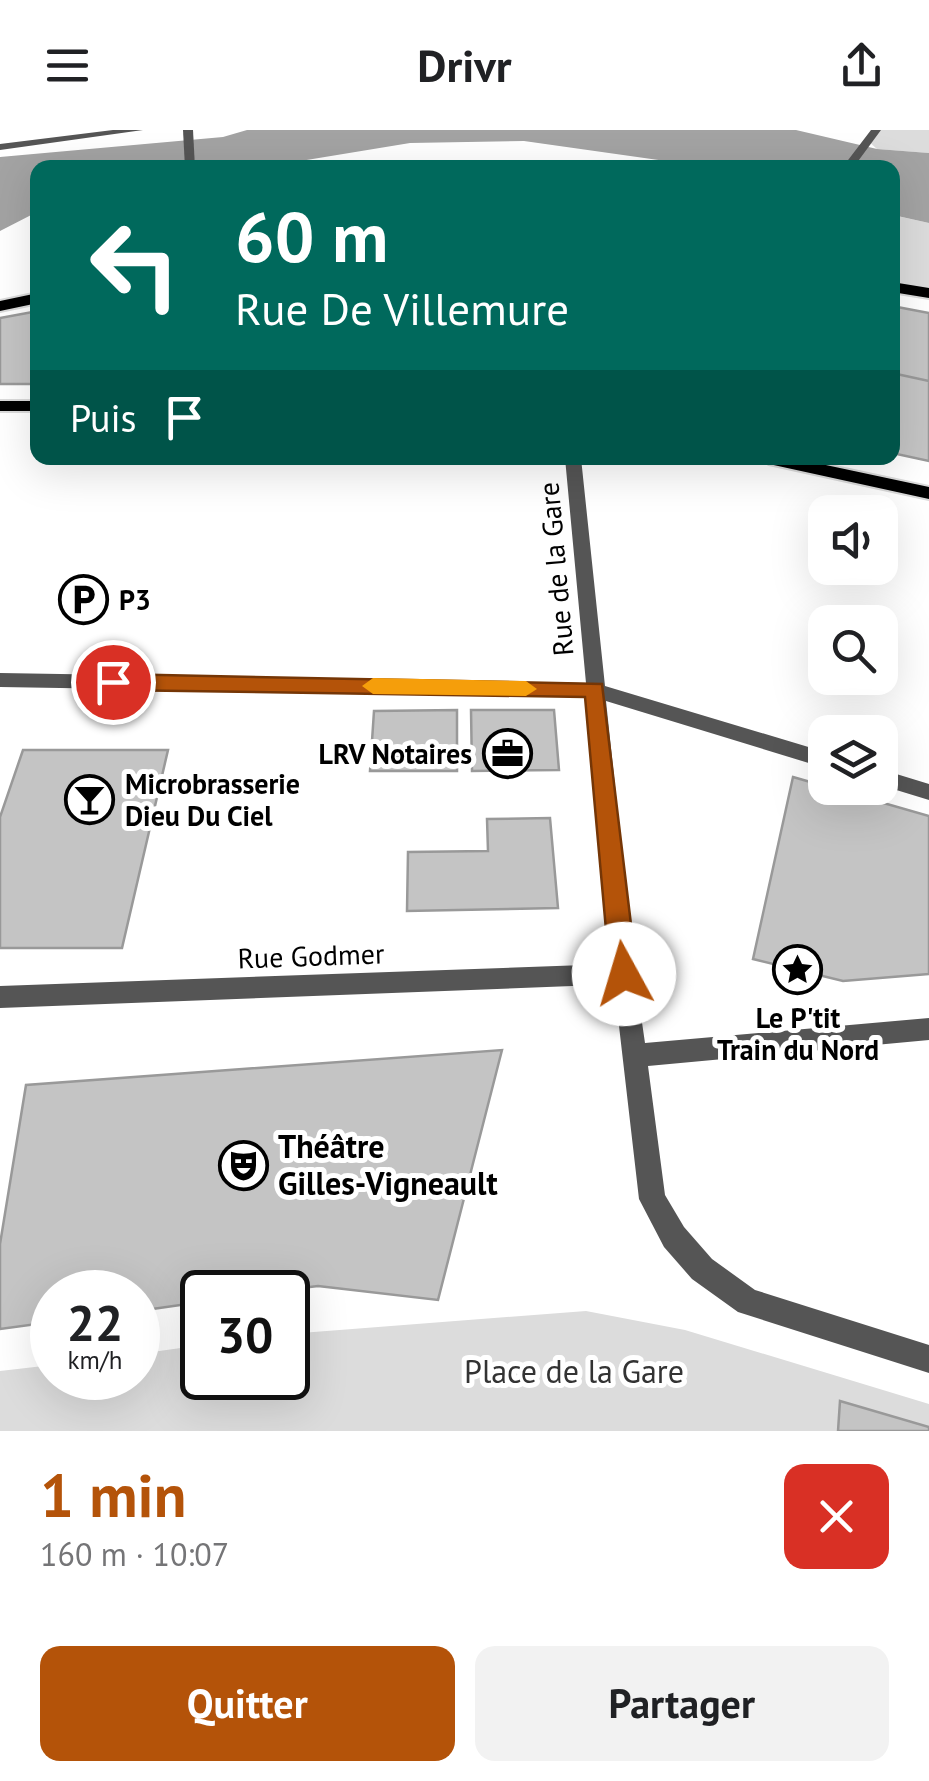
<!DOCTYPE html>
<html lang="fr">
<head>
<meta charset="utf-8">
<style>
	:root { --surface:#fff; --page:#f2f2f2; --text:#202124; --muted:#757577; --accent:#b45309 }
	body { margin:0; font-family:"PT Sans",sans-serif; background:var(--page); color:var(--text); height:100vh; display:flex; flex-direction:column; font-size:38px; white-space:nowrap }
	* { box-sizing:border-box; margin:0 }
	p { font-size:32px; color:var(--muted) }
	.icon { flex:none; width:55px; height:55px; fill:none; stroke:currentColor; stroke-width:2; stroke-linecap:round; stroke-linejoin:round }
	.map { position:relative; height:1301px; overflow:hidden }
	.sheet { display:flex; flex-direction:column; background:var(--surface); flex:1 }
	.sheet>* { flex:none }
	.top-card { position:absolute; left:30px; top:30px; width:870px; height:305px; border-radius:20px; box-shadow:0 10px 40px #0002; background:#00695c; color:#fff; overflow:hidden }
	.buttons { position:absolute; left:808px; top:365px; display:grid; gap:20px }
	.buttons a { display:grid; place-items:center; width:90px; height:90px; border-radius:20px; background:var(--surface); box-shadow:0 10px 40px #0002; font-size:50px }
	.speed { position:absolute; left:30px; top:1140px; display:flex; gap:20px; font-size:50px; font-weight:700; text-align:center }
	.speed>* { display:grid; place-content:center; width:130px; height:130px; border-radius:50%; background:var(--surface); box-shadow:0 10px 40px #0002; line-height:1 }
	.speed small { font-size:25px; font-weight:400 }
	.speed .limit { border:5px solid #111; border-radius:15px; background:#fff; color:#111 }
	.pin { position:absolute; display:grid; place-items:center; width:85px; height:85px; color:#fff; margin:-42px; border:5px solid #fff; border-radius:50%; box-shadow:0 2px 10px #0007 }
	.me { position:absolute; width:110px; margin:-55px; rotate:354deg; stroke-linejoin:round; filter:drop-shadow(0 0 8px #0008) }
	.turn { display:flex; align-items:center; gap:35px; height:210px; padding:0 40px; font-size:45px }
	.turn .icon { width:130px; height:130px; stroke-width:2.5 }
	.turn b { display:block; font-size:70px; line-height:85px }
	.then { display:flex; align-items:center; height:95px; padding:0 40px; background:#0003; gap:20px; font-size:38px }
	.round { display:grid; place-items:center; flex:none; width:105px; height:105px; border-radius:20px; background:var(--page) }
	.summary { display:flex; align-items:center; justify-content:space-between; height:170px; padding:0 40px }
	h1 { font-size:60px; font-weight:600; line-height:75px; color:var(--accent) }
	.button { display:flex; gap:20px; margin-top:auto; padding:20px 40px }
	.button a { flex:1; height:115px; border-radius:20px; background:var(--accent); color:#fff; font-size:40px; font-weight:600; line-height:115px; text-align:center }
	.button a+a { background:var(--page); color:var(--text) }
	header { display:flex; justify-content:space-between; align-items:center; height:130px; padding:0 40px; background:var(--surface); font-size:45px; font-weight:600 }
	.map>svg:first-child { display:block }
	.green { fill:#dcdcdc }
	.water { fill:#a3a3a3 }
	.building { fill:#c4c4c4; stroke:#999; stroke-width:2.5 }
	.lines { fill:none; stroke-linecap:round; stroke-linejoin:round }
	.primary-casing { stroke:#dbdbdb; stroke-width:4 }
	.pedestrian { fill:#555; fill-rule:evenodd }
	.minor { fill:#555; fill-rule:evenodd }
	.tertiary { fill:#555; fill-rule:evenodd }
	.primary { fill:#000; fill-rule:evenodd }
	.route { fill:#b45309; stroke:#753606; stroke-width:2.5 }
	.slow { fill:#f59e0b }
	.labels { text-anchor:middle; stroke-width:10; stroke-linejoin:round; paint-order:stroke }
	.street-label { font-size:28px; fill:#000; stroke:#fff }
	.poi-label { font-size:28px; font-weight:bold; fill:#000; stroke:#fff; text-anchor:start }
	.near-poi-label { font-size:32px; font-weight:bold; fill:#000; stroke:#fff; text-anchor:start }
	.near-park-label { font-size:32px; fill:#333; stroke:#fff }
</style>
</head>
<body>
<header><svg class="icon" aria-label="menu" viewBox="0 0 24 24"><path d="M4 6h16M4 12h16M4 18h16"/></svg>Drivr<svg class="icon" aria-label="share" viewBox="0 0 24 24"><path d="M12 15V3M7 8l5-5 5 5M5 13v7h14v-7"/></svg></header>
<div class="map">
<svg width="929" height="1301" viewBox="0 0 929 1301">
	<rect width="100%" height="100%" fill="#fff"/>
	<!-- green -->
	<path class="green" d="M877 0H929V23L877 19 867 10Z
		M892 85 929 93V159L893 153Z
		M586 1181 685 1200 929 1274V1301H0V1241L52 1235V1248H138V1224L202 1215V1248H288V1204Z"/>
	<!-- water -->
	<path class="water" d="M247 0H796L877 19 929 23V93L893 85 892 38 708 37 524 11 410 13 264 37 38 38 37 82 0 101V27L223 7Z"/>
	<!-- building -->
	<path class="building" d="M892 176 929 183V251L892 243Z
		M38 181V254H0V188Z
		M892 243 929 251V331L892 323Z
		M457 580V641H370L374 581Z
		M471 580H554L559 640 472 641Z
		M23 620H168L122 818H0V687Z
		M793 647 929 686V844L843 851 753 829Z
		M550 688 558 778 407 781 408 722 488 721 487 689Z
		M502 920 438 1170 318 1156 269 1162H202V1172L138 1181V1162H52V1192L0 1199V1114L26 955Z
		M840 1271 929 1297V1301H838Z"/>
	<g class="lines">
		<defs>
			<path id="primary" d="M892 152 929 158V168L892 162Z
				M38 163V173L0 181V171Z
				M0 271H38V281H0Z
				M760 328H793L929 357V369L769 334Z"/>
		</defs>
		<!-- primary casing -->
		<use href="#primary" class="primary-casing"/>
		<!-- pedestrian -->
		<path class="pedestrian" d="M624 834 632 837 635 844 645 913 929 888V910L648 936 665 1065 684 1097 712 1129 755 1160 929 1215V1243L738 1182 692 1149 664 1117 639 1069 613 844 616 837Z"/>
		<!-- minor -->
		<path class="minor" d="M113 0H143L0 20V14Z
			M871 0H881L853 38H842Z
			M565 328H581L605 556 825 622V638L606 571 635 844 632 851 624 854 0 878V856L612 834 587 567 0 557V543L586 553Z
			M880 639 929 654V670L880 655Z"/>
		<!-- tertiary -->
		<path class="tertiary" d="M183 0H193L195 38H185Z"/>
		<!-- primary -->
		<use href="#primary" class="primary"/>
	</g>
	<!-- route -->
	<path class="route" d="M113 544 602 554 637 844 633 853 624 856 614 853 610 844 585 567 113 560 102 552Z"/>
	<!-- slow -->
	<path class="slow" d="M373 548 526 551 537 559 526 566 373 564 362 556Z"/>
	<!-- icons -->
	<defs>
		<symbol id="parking-ring" viewBox="-11 -11 22 22"><circle r="9.5" fill="#fff" stroke="#000" stroke-width="1.5"/><path d="M-3.5-5.5H1a3.5 3.5 0 0 1 0 7H-1V5.5H-3.5ZM-1-3.4V-.6H.8a1.4 1.4 0 0 0 0-2.8Z" fill="#000"/></symbol>
		<symbol id="office-ring" viewBox="-11 -11 22 22"><circle r="9.5" fill="#fff" stroke="#000" stroke-width="1.5"/><path d="M-6-3h4V-5.5h4V-3h4V5H-6ZM-1-4.5V-3h2v-1.5ZM-6 0V1H6V0Z" fill="#000"/></symbol>
		<symbol id="bar-ring" viewBox="-11 -11 22 22"><circle r="9.5" fill="#fff" stroke="#000" stroke-width="1.5"/><path d="M-6-5H6L.8 .8V4.5H3.5V6h-7V4.5H-.8V.8Z" fill="#000"/></symbol>
		<symbol id="sight-ring" viewBox="-11 -11 22 22"><circle r="9.5" fill="#fff" stroke="#000" stroke-width="1.5"/><path d="M0-6L1.8-2.2L6-1.7L2.9 1.2L3.7 5.4L0 3.3L-3.7 5.4L-2.9 1.2L-6-1.7L-1.8-2.2Z" fill="#000"/></symbol>
		<symbol id="theatre-ring" viewBox="-11 -11 22 22"><circle r="9.5" fill="#fff" stroke="#000" stroke-width="1.5"/><path d="M-5-5.5Q0-4 5-5.5V0Q5 5 0 6Q-5 5-5 0ZM-3.3-2.5H-1v1.5H-3.3ZM1-2.5H3.3v1.5H1ZM-2.8 1Q0 5.5 2.8 1Z" fill="#000"/></symbol>
	</defs>
	<g fill-rule="evenodd">
		<use href="#parking-ring" x="56" y="442" width="55" height="55"/>
		<use href="#office-ring" x="480" y="596" width="55" height="55"/>
		<use href="#bar-ring" x="62" y="642" width="55" height="55"/>
		<use href="#sight-ring" x="770" y="812" width="55" height="55"/>
		<use href="#theatre-ring" x="216" y="1008" width="55" height="55"/>
	</g>
	<g class="labels">
		<!-- street labels -->
		<g class="street-label">
			<text transform="translate(556 439) rotate(-95)" y="10">Rue de la Gare</text>
			<text transform="translate(311 826) rotate(-2)" y="10">Rue Godmer</text>
		</g>
		<!-- poi labels -->
		<g class="poi-label">
			<text x="119" y="480">P3</text>
			<text x="472" y="634" text-anchor="end">LRV Notaires</text>
			<text x="125" y="664">Microbrasserie<tspan x="125" dy="32">Dieu Du Ciel</tspan></text>
			<text x="798" y="898" text-anchor="middle">Le P'tit<tspan x="798" dy="32">Train du Nord</tspan></text>
		</g>
		<!-- near-poi labels -->
		<g class="near-poi-label">
			<text x="278" y="1028">Théâtre<tspan x="278" dy="37">Gilles-Vigneault</tspan></text>
		</g>
		<!-- near-park labels -->
		<g class="near-park-label">
			<text x="574" y="1253">Place de la Gare</text>
		</g>
	</g>
</svg>
<div class="buttons">
<a><svg class="icon" aria-label="sound" viewBox="0 0 24 24"><path d="M4 9h4l5-4v14l-5-4H4zM17 9q2 3 0 6"/></svg></a>
<a><svg class="icon" aria-label="search" viewBox="0 0 24 24"><circle cx="10" cy="10" r="6"/><path d="M15 15l6 6"/></svg></a>
<a><svg class="icon" aria-label="layers" viewBox="0 0 24 24"><path d="M12 4l9 5-9 5-9-5zM3 14l9 5 9-5"/></svg></a>
</div>
<div class="speed"><div>22<small>km/h</small></div><div class="limit">30</div></div>
<div class="pin" style="left:113px;top:552px;background:#d93025"><svg class="icon" aria-label="arrive" viewBox="0 0 24 24"><path d="M6 21V4h12l-3 4 3 4H6"/></svg></div>
<svg class="me" style="left:624px;top:844px" viewBox="-20 -20 40 40"><circle r="19" fill="#fff"/><path d="M0-13L10 11 0 6-10 11z" fill="#b45309"/></svg>
<div class="top-card">
<div class="turn"><svg class="icon" aria-label="left" viewBox="0 0 24 24"><path d="M17 20v-9H6M10 6l-5 5 5 5"/></svg><div><b>60 m</b>Rue De Villemure</div></div>
<div class="then">Puis<svg class="icon" aria-label="arrive" viewBox="0 0 24 24"><path d="M6 21V4h12l-3 4 3 4H6"/></svg></div>
</div>
</div>
<section class="sheet">
<div class="summary"><div><h1>1 min</h1><p>160 m · 10:07</p></div><a class="round" style="background:#d93025;color:#fff"><svg class="icon" aria-label="close" viewBox="0 0 24 24"><path d="M6 6l12 12M18 6L6 18"/></svg></a></div>
<div class="button"><a>Quitter</a><a>Partager</a></div>
</section>
</body>
</html>
